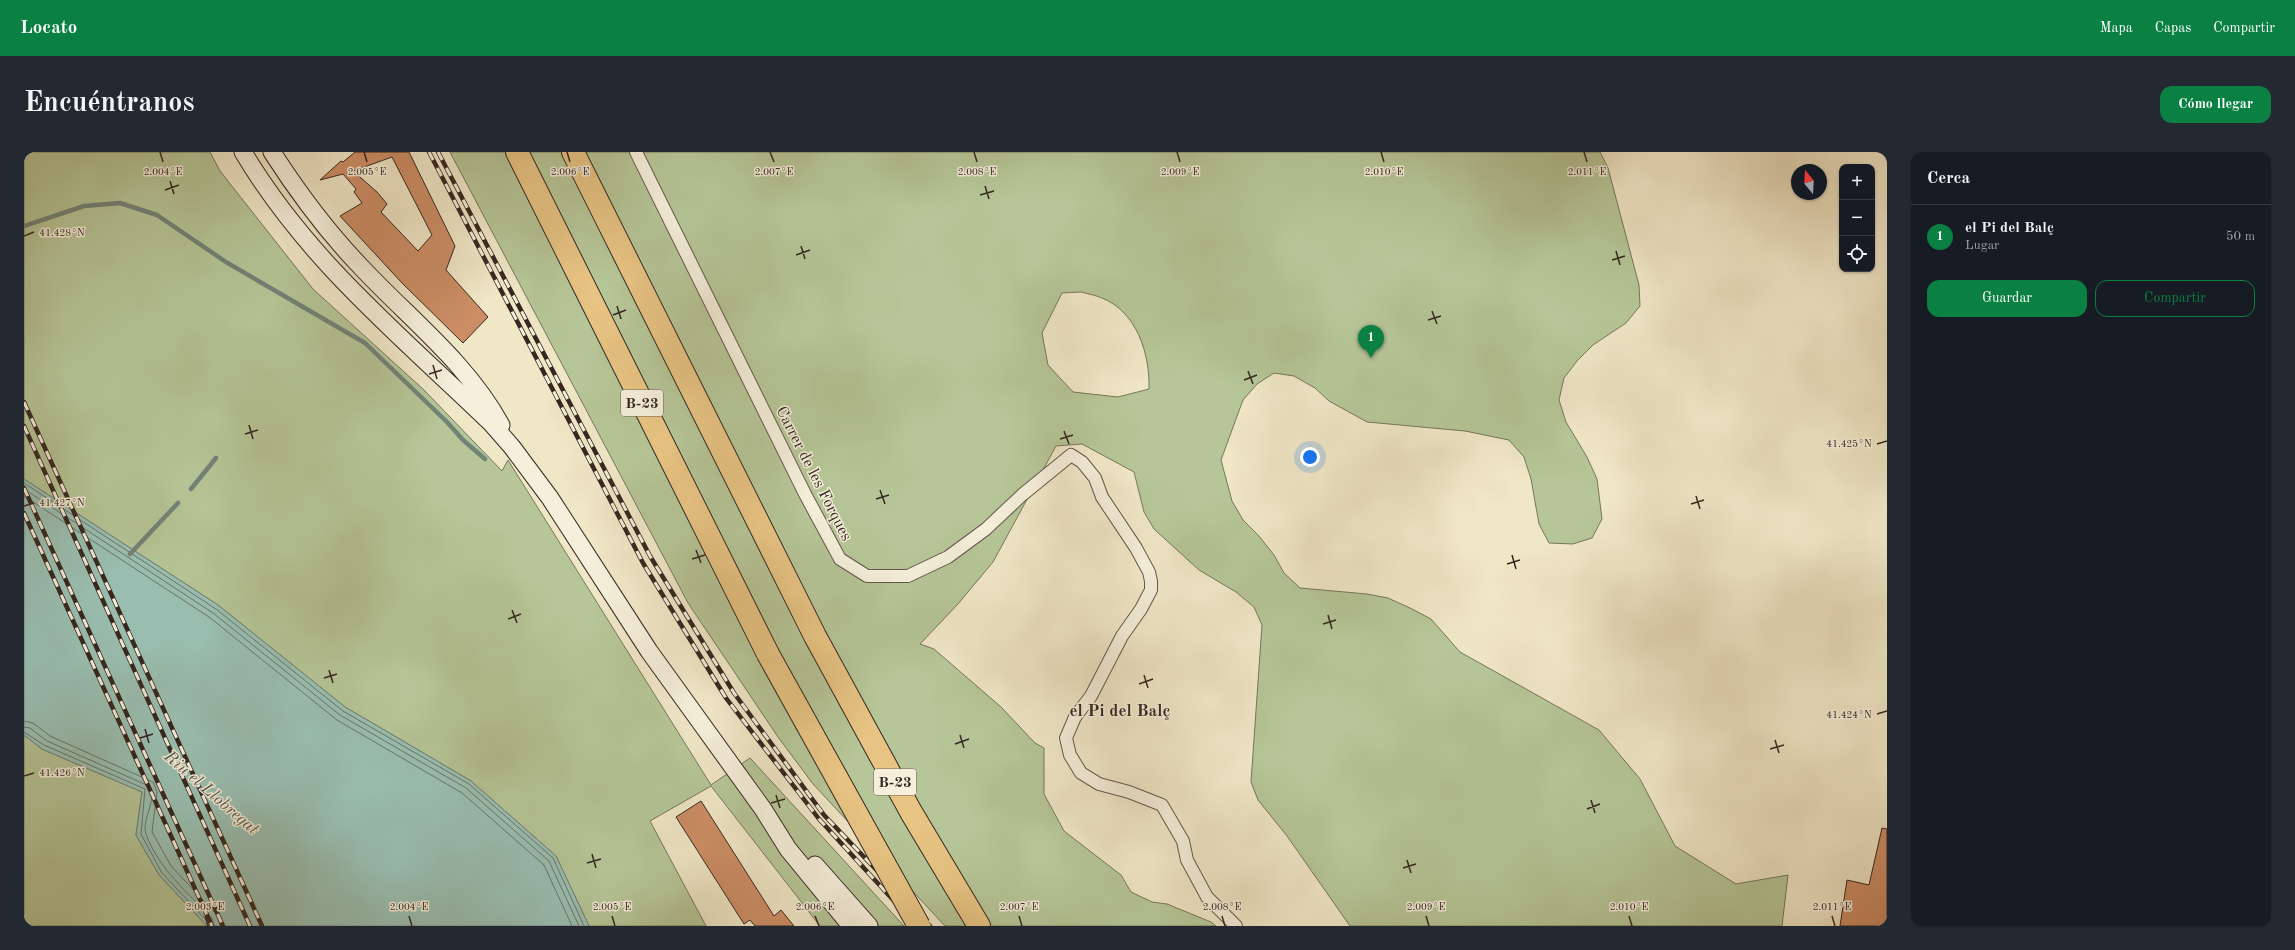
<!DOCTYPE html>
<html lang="es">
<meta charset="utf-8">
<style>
body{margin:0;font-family:"Old Standard TT",serif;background:#242831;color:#f1f3f6}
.controls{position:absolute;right:12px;top:12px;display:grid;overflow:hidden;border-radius:8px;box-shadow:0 1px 3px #0004}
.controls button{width:36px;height:36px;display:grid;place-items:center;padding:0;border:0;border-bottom:1px solid #363941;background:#171b24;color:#f1f3f6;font:20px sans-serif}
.compass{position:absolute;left:1767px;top:12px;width:36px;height:36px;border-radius:50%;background:#171b24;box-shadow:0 1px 3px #0004;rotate:342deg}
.you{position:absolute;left:1286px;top:305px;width:14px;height:14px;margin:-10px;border:3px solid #fff;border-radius:50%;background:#1a73e8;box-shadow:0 0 0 6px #1a73e833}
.badge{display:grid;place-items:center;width:26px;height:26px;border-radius:50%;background:#0b8043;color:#fff;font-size:13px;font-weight:700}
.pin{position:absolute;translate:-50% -33px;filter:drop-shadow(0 1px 2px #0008)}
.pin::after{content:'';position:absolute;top:21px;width:14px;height:12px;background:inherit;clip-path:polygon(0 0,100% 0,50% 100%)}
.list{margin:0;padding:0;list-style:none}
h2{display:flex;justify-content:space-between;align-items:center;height:52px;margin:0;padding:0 16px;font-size:17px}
h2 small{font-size:13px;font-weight:400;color:#9ea1a6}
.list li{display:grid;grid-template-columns:26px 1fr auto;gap:12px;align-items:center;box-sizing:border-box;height:64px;padding:0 16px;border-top:1px solid #363941}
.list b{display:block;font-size:15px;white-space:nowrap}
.list p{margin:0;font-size:13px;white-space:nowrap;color:#9ea1a6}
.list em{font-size:13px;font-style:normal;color:#9ea1a6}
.actions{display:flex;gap:8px;padding:12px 16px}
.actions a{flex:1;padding:9px 0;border:1px solid #0b8043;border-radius:12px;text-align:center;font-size:14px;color:#0b8043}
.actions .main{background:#0b8043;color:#fff}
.icon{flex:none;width:22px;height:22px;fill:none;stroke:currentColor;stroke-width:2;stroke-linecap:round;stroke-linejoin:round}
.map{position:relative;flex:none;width:1863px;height:774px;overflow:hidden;border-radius:12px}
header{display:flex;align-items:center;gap:24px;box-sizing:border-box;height:56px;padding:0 20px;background:#0b8043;color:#fff}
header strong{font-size:19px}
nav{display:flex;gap:22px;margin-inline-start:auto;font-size:14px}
.intro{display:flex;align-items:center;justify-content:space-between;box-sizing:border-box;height:96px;padding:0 24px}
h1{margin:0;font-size:28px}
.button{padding:10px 18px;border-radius:12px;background:#0b8043;color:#fff;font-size:14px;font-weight:700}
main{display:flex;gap:24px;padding:0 24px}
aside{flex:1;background:#171b24;border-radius:12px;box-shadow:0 1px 3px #0004}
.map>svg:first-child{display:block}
.green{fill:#b6c698;stroke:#76765c;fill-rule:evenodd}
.water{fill:#9ac0b3;stroke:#728378}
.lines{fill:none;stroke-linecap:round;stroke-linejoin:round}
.shore{stroke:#68746a;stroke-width:1}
.stream{stroke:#728378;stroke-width:4.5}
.building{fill:#cc8d65;stroke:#352720;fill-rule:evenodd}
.street-casing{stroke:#64574a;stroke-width:14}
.secondary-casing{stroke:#352720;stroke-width:19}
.highway-casing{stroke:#352720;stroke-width:24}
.street{stroke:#f5efdb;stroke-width:12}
.secondary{stroke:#f5efdb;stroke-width:17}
.highway{stroke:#e8c484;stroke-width:22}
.rail-casing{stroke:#352720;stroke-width:4.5}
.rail{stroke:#f5efdb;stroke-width:3;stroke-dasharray:9;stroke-linecap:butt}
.highway-bridge-casing{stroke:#352720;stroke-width:24;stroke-linecap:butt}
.highway-bridge{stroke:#e8c484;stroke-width:22}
.ticks{fill:none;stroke:#352720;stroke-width:1.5}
.labels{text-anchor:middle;stroke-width:3;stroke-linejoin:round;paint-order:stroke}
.shield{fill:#f5efdb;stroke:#6f6358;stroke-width:1}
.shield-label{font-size:15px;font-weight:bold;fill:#352720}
.street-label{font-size:16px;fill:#352720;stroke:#f5efdb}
.neighbourhood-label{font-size:17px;font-weight:bold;fill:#352720;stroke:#f5efdb}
.water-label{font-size:17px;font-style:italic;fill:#53554c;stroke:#f5efdb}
.ticks-label{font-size:10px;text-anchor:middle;fill:#352720;stroke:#f5efdb;stroke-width:3;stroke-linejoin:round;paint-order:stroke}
</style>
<header>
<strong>Locato</strong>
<nav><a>Mapa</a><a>Capas</a><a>Compartir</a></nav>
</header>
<div class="intro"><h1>Encuéntranos</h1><a class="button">Cómo llegar</a></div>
<main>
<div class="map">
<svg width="1863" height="774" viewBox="0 0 1863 774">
<rect width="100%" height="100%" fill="#f0e7c7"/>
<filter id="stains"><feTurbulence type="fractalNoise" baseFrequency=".005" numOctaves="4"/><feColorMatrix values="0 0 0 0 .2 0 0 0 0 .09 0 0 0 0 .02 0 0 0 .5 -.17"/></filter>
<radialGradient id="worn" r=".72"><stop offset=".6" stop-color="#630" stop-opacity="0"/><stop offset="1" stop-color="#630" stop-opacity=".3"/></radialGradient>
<!-- green -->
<path class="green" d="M 0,0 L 186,0 L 196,19 L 289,137 L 400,238 L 478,319 L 484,308 L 687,633 L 726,606 L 880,774 L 796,774 L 687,634 L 626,669 L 682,774 L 565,774 L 532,704 L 447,629 L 321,555 L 194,453 L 0,327 Z
M 426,0 L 1576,0 L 1584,16 L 1615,133 L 1616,154 L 1602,171 L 1569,193 L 1553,209 L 1540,226 L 1535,248 L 1542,270 L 1563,305 L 1573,327 L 1578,367 L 1568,386 L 1549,392 L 1525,391 L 1515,372 L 1507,327 L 1500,305 L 1485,288 L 1441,279 L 1343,270 L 1305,249 L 1291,236 L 1270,224 L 1250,221 L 1233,232 L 1219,248 L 1197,308 L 1208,349 L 1219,368 L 1235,384 L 1250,403 L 1260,421 L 1276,436 L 1343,442 L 1364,446 L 1386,456 L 1407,467 L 1436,500 L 1575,578 L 1616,627 L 1651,694 L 1712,732 L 1764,723 L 1758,774 L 1326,774 L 1263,684 L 1234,648 L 1227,630 L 1238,473 L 1230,455 L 1212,440 L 1175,418 L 1130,377 L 1120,360 L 1110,320 L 1058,292 L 1032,294 L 969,410 L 934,452 L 896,492 L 910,497 L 977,555 L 1011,591 L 1020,596 L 1020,642 L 1040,679 L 1097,723 L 1107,740 L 1128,750 L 1143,752 L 1187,770 L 1192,774 L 921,774 L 789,632 L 754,585 L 664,451 ZM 1057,140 C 1064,142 1071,143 1078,146 C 1113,160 1126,202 1125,237 L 1094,245 L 1049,240 L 1024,213 L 1018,181 L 1038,141 Z
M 0,583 L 18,597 L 118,640 L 112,683 L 135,723 L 183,774 L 0,774 Z"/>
<!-- water -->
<path class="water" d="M 0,327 L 194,453 L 321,555 L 447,629 L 532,704 L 565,774 L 183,774 L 135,723 L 112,683 L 118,640 L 18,597 L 0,583 Z"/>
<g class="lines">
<!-- shore -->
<path class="shore" d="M 0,331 L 192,457 L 319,559 L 445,632 L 529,706 L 560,774
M 0,337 L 189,461 L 316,563 L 442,636 L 525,709 L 555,774
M 0,344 L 185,465 L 313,568 L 438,641 L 520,713 L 548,774
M 0,569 L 9,571 L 26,584 L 129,630 L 133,640 L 128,680 L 147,714 L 193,763 L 196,774
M 0,575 L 6,576 L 23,589 L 125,634 C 134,648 117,668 122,682 C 134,716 164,741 188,766 L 190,774
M 0,580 L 20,593 L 121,637 L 117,682 L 138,721 L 184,770 L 185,774"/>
<!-- stream -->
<path class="stream" d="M 0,74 L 60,54 L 96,51 L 133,63 L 202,110 L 341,191 L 423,270 L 439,288 L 461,307
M 167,337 L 192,306
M 106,402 L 154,351"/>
</g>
<!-- building -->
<path class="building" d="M 331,0 L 385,0 L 431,94 L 422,118 L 464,165 L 439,191 L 378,131 L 316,64 L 338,51 L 330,40 L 332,37 L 319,22 L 296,28 L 317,9 L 319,10 ZM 368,5 L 408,83 L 394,99 L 357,60 L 363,52 L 353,40 L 329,19 Z
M 677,649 L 750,764 L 757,758 L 770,774 L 731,774 L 726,768 L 720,772 L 652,665 Z
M 1858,676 L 1863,677 L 1863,774 L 1816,774 L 1823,728 L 1845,733 Z"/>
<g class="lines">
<!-- street casing -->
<g class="street-casing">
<path id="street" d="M 612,0 L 781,342 L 816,407 L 843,424 L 884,424 L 924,405 L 962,377 L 998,343 L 1047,303 L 1058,310 L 1071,326 L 1078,345 L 1112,396 L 1125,420 L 1127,429 L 1127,438 L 1117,457 L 1098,484 L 1067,544 L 1051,565 L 1042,586 L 1046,603 L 1057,621 L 1075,632 L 1105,640 L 1138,653 L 1159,689 L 1163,708 L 1183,745 L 1212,774"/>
</g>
<!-- secondary casing -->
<g class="secondary-casing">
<path id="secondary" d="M 219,0 C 284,109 377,184 467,271 L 488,295 L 526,346 L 625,499 L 739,657 L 764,697 L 827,774
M 248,0 C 275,42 304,81 339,117 C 387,168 443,211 477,273
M 791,713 L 845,774"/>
</g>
<!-- highway casing -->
<g class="highway-casing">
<path id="highway" d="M 493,0 L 744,502
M 549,0 L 791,484 L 887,660 L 955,774"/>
</g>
<!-- street -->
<use href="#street" class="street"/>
<!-- secondary -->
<use href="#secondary" class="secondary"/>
<!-- highway -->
<use href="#highway" class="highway"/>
<!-- rail casing -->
<g class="rail-casing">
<path id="rail" d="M 405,0 L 619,411 L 702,546 L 795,667 L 893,774
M 414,0 L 626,404 L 710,541 L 800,663 L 906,774
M 0,250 L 238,774
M 0,274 L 226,774
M 0,336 L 199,774
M 0,361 L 188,774"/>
</g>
<!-- rail -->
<use href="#rail" class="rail"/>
<!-- highway-bridge casing -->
<g class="highway-bridge-casing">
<path id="highway-bridge" d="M 744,502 L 895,774"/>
</g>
<!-- highway-bridge -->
<use href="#highway-bridge" class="highway-bridge"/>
</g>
<!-- ticks -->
<path class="ticks" d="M 136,0 L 139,10M 340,0 L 343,10M 543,0 L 546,10M 746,0 L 750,10M 950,0 L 953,10M 1153,0 L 1156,10M 1357,0 L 1360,10M 1560,0 L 1563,10M 146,29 L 150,42M 961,34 L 965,47M 141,38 L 155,33M 956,43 L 970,39M 0,84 L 10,80M 777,94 L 781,107M 1592,99 L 1596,113M 772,103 L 786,98M 1588,108 L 1601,104M 593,154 L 597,167M 1408,159 L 1413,172M 589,163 L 602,158M 1404,168 L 1417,164M 409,213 L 413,227M 1224,219 L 1229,232M 405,222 L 418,218M 1220,228 L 1233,223M 225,273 L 229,287M 1040,279 L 1045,292M 221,282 L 234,278M 1036,287 L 1049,283M 1853,292 L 1863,289M 856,338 L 861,352M 1672,344 L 1676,357M 852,347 L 865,343M 1667,352 L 1680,348M 0,354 L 10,351M 672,398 L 677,411M 1488,403 L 1492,417M 668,407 L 681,403M 1483,412 L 1496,408M 488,458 L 493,471M 1304,463 L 1308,477M 484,467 L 497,462M 1299,472 L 1312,468M 305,518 L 309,531M 1120,523 L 1124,536M 300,526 L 313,522M 1115,532 L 1129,527M 1853,562 L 1863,559M 121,577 L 125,591M 936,583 L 940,596M 116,586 L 129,582M 1751,588 L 1755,601M 931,592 L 945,587M 1746,597 L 1760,593M 0,624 L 10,621M 752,643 L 756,656M 1567,648 L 1571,661M 747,651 L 761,647M 1563,657 L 1576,652M 568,702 L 572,716M 1383,708 L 1387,721M 563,711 L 577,707M 1379,716 L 1392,712M 181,764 L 184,774M 385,764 L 388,774M 588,764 L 591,774M 791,764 L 795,774M 995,764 L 998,774M 1198,764 L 1201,774M 1402,764 L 1405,774M 1605,764 L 1608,774M 1808,764 L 1811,774"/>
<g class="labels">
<!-- shield labels -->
<g class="shield">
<rect x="597" y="238" width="42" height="26" rx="3"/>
<rect x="850" y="617" width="42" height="26" rx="3"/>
</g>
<g class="shield-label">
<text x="618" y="256">B-23</text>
<text x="871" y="635">B-23</text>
</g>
<!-- street labels -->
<g class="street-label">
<text transform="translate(791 321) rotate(63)" y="6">Carrer de les Forques</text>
</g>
<!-- neighbourhood labels -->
<g class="neighbourhood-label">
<text x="1096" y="564">el Pi del Balç</text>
</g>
<!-- water labels -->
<g class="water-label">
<text transform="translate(188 640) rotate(41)" y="6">Riu el Llobregat</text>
</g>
</g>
<g class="ticks-label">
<text x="139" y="23">2.004°E</text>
<text x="343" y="23">2.005°E</text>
<text x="546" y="23">2.006°E</text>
<text x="750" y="23">2.007°E</text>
<text x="953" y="23">2.008°E</text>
<text x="1156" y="23">2.009°E</text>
<text x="1360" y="23">2.010°E</text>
<text x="1563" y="23">2.011°E</text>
<text x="38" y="84">41.428°N</text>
<text x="1825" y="295">41.425°N</text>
<text x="38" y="354">41.427°N</text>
<text x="1825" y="566">41.424°N</text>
<text x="38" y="624">41.426°N</text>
<text x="181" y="758">2.003°E</text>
<text x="385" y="758">2.004°E</text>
<text x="588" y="758">2.005°E</text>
<text x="791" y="758">2.006°E</text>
<text x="995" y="758">2.007°E</text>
<text x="1198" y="758">2.008°E</text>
<text x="1402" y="758">2.009°E</text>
<text x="1605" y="758">2.010°E</text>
<text x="1808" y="758">2.011°E</text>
</g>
<rect width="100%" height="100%" filter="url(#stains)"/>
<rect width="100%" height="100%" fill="url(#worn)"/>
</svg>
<div class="controls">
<button>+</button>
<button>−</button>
<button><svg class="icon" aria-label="locate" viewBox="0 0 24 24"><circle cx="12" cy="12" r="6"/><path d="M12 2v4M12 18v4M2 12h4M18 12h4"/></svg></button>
</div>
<svg class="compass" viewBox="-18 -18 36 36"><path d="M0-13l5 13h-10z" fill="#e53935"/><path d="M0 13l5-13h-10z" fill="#9ea1a6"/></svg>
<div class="you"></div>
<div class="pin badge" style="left:1347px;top:206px">1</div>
</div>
<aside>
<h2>Cerca<small></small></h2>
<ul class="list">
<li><span class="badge">1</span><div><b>el Pi del Balç</b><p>Lugar</p></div><em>50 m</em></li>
</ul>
<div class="actions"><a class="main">Guardar</a><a>Compartir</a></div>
</aside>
</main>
